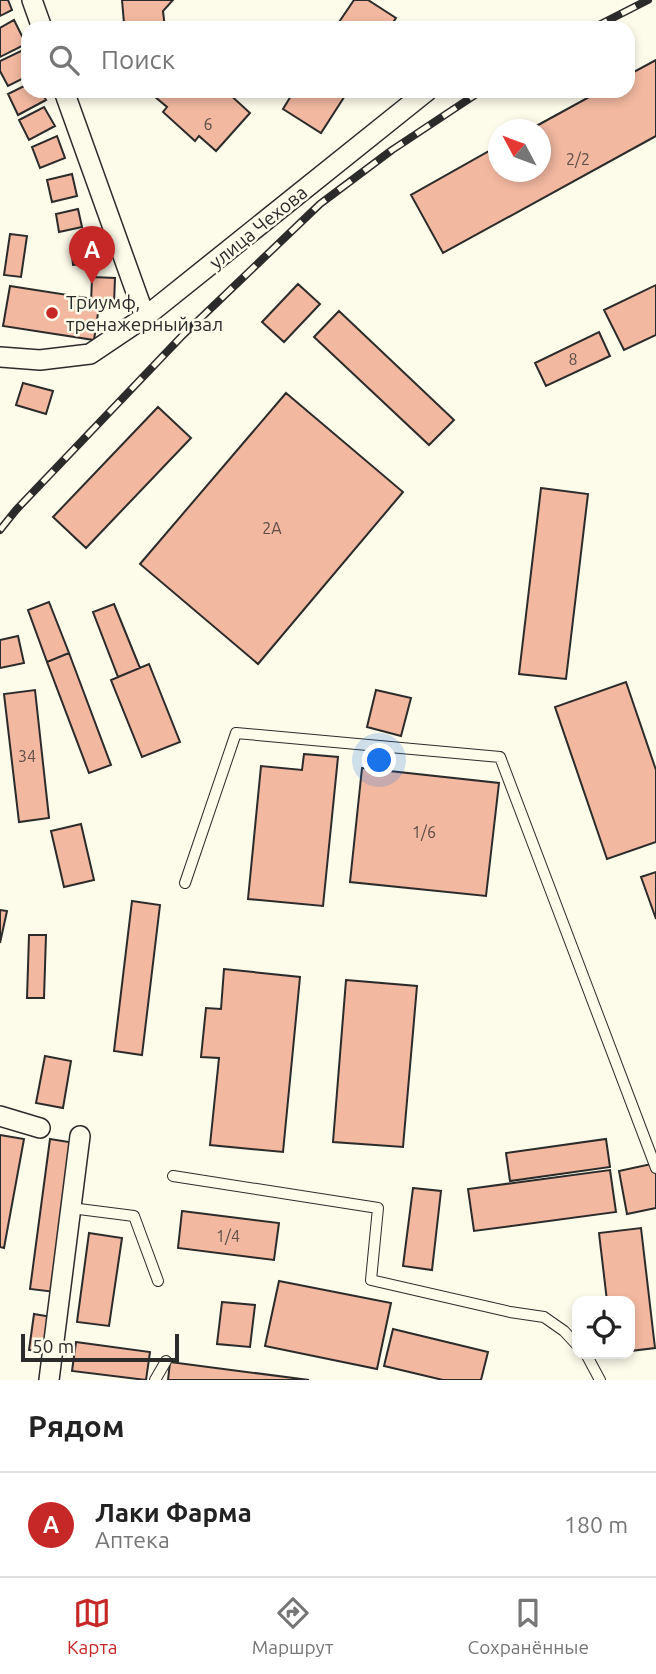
<!DOCTYPE html>
<html lang="ru">
<meta charset="utf-8">
<style>
body{margin:0;font-family:Ubuntu,sans-serif;background:#f6f6f6;color:#222}
.controls{position:absolute;right:21px;bottom:21px;display:grid;overflow:hidden;border-radius:14px;box-shadow:0 4px 10px #0003}
.controls button{width:63px;height:63px;display:grid;place-items:center;padding:0;border:0;border-bottom:2px solid #e0e0e0;background:#fff;color:#222;font:35px sans-serif}
.compass{position:absolute;left:488px;top:119px;width:63px;height:63px;border-radius:50%;background:#fff;box-shadow:0 4px 10px #0003;rotate:311deg}
.scale{position:absolute;left:21px;bottom:18px;width:158px;box-sizing:border-box;padding-left:7px;border:4px solid #2b2b2b;border-top:0;font-size:19px;line-height:24px;white-space:nowrap;color:#2b2b2b;-webkit-text-stroke:5px #fdfbea;paint-order:stroke}
.you{position:absolute;left:380px;top:761px;width:24px;height:24px;margin:-18px;border:5px solid #fff;border-radius:50%;background:#1a73e8;box-shadow:0 0 0 10px #1a73e833}
.badge{display:grid;place-items:center;width:46px;height:46px;border-radius:50%;background:#c62828;color:#fff;font-size:23px;font-weight:700}
.pin{position:absolute;translate:-50% -58px;filter:drop-shadow(0 2px 4px #0008)}
.pin::after{content:'';position:absolute;top:37px;width:24px;height:21px;background:inherit;clip-path:polygon(0 0,100% 0,50% 100%)}
.list{margin:0;padding:0;list-style:none}
h2{display:flex;justify-content:space-between;align-items:center;height:91px;margin:0;padding:0 28px;font-size:30px}
h2 small{font-size:23px;font-weight:400;color:#767676}
.list li{display:grid;grid-template-columns:46px 1fr auto;gap:21px;align-items:center;box-sizing:border-box;height:105px;padding:0 28px;border-top:2px solid #e0e0e0}
.list b{display:block;font-size:26px;white-space:nowrap}
.list p{margin:0;font-size:23px;white-space:nowrap;color:#767676}
.list em{font-size:23px;font-style:normal;color:#767676}
.icon{flex:none;width:38px;height:38px;fill:none;stroke:currentColor;stroke-width:2;stroke-linecap:round;stroke-linejoin:round}
.map{position:relative;flex:none;width:656px;height:1380px;overflow:hidden}
.search{position:absolute;background:#fff;box-shadow:0 4px 10px #0003;left:21px;right:21px;top:21px;height:77px;display:flex;align-items:center;gap:18px;box-sizing:border-box;padding:0 24px;border-radius:21px;color:#767676;font-size:26px}
.sheet{height:196px;background:#fff}
nav{display:flex;justify-content:space-around;align-items:center;box-sizing:border-box;height:98px;border-top:2px solid #e0e0e0;background:#fff;font-size:19px;color:#767676}
nav a{display:grid;justify-items:center;gap:4px}
nav .on{color:#c62828}
.map>svg:first-child{display:block}
.building{fill:#f2b8a0;stroke:#2b2b2b;stroke-width:2}
.lines{fill:none;stroke-linecap:round;stroke-linejoin:round}
.service-casing{stroke:#2b2b2b;stroke-width:12}
.minor-casing{stroke:#2b2b2b;stroke-width:22}
.service{stroke:#fdfbea;stroke-width:10}
.minor{stroke:#fdfbea;stroke-width:19}
.rail-casing{stroke:#2b2b2b;stroke-width:8}
.rail{stroke:#fdfbea;stroke-width:5;stroke-dasharray:16;stroke-linecap:butt}
.poi-dot{fill:#c62828;stroke:#fdfbea;stroke-width:2.5}
.labels{text-anchor:middle;stroke-width:5;stroke-linejoin:round;paint-order:stroke}
.number-label{font-size:16px;fill:#5d4e48}
.street-label{font-size:19px;fill:#2b2b2b;stroke:#fdfbea}
.poi-label{font-size:19px;fill:#2b2b2b;stroke:#fdfbea;text-anchor:start}
</style>
<div class="map">
<svg width="656" height="1380" viewBox="0 0 656 1380">
<rect width="100%" height="100%" fill="#fdfbea"/>
<!-- building -->
<path class="building" d="M 0,0 L 8,0 L 12,10 L 0,16 Z
M 122,0 L 173,0 L 163,11 L 165,28 L 122,28 L 124,23 Z
M 354,0 L 368,0 L 396,18 L 389,28 L 335,28 Z
M 14,20 L 26,44 L 0,57 L 0,28 Z
M 23,50 L 28,59 L 28,76 L 8,86 L 0,71 L 0,61 Z
M 656,60 L 656,136 L 443,253 L 411,195 L 498,146 L 498,172 L 540,172 L 540,130 L 529,130 L 600,91 L 628,91 L 628,75 Z
M 28,84 L 28,91 L 41,91 L 46,100 L 18,115 L 8,94 Z
M 148,91 L 226,91 L 250,113 L 216,151 L 199,136 L 195,141 L 163,112 L 167,107 Z
M 294,91 L 348,91 L 321,133 L 283,109 Z
M 44,107 L 55,126 L 29,140 L 19,120 Z
M 57,136 L 65,158 L 40,168 L 32,147 Z
M 72,174 L 77,196 L 52,202 L 47,180 Z
M 78,209 L 82,227 L 59,232 L 56,214 Z
M 10,234 L 27,236 L 21,277 L 4,275 Z
M 91,241 L 93,263 L 73,265 L 71,244 Z
M 92,277 L 115,278 L 114,304 L 91,304 Z
M 298,284 L 320,304 L 284,342 L 262,322 Z
M 656,285 L 656,335 L 624,350 L 604,310 Z
M 10,286 L 100,300 L 94,340 L 3,326 Z
M 339,311 L 454,420 L 429,445 L 314,337 Z
M 599,332 L 610,356 L 546,386 L 535,363 Z
M 23,383 L 53,391 L 46,414 L 16,405 Z
M 286,393 L 403,492 L 258,664 L 140,564 Z
M 158,407 L 191,438 L 86,548 L 53,517 Z
M 541,488 L 588,494 L 566,679 L 519,674 Z
M 49,602 L 69,653 L 47,662 L 28,610 Z
M 114,604 L 140,668 L 118,677 L 93,612 Z
M 18,636 L 24,663 L 0,668 L 0,640 Z
M 69,653 L 111,765 L 89,773 L 47,662 Z
M 149,664 L 180,742 L 142,757 L 111,680 Z
M 626,682 L 656,770 L 656,842 L 607,859 L 555,707 Z
M 35,690 L 49,818 L 19,822 L 4,694 Z
M 376,690 L 411,698 L 401,736 L 367,727 Z
M 304,754 L 338,757 L 323,906 L 248,899 L 261,766 L 302,770 Z
M 362,768 L 499,783 L 486,896 L 350,882 Z
M 81,824 L 94,880 L 64,887 L 51,831 Z
M 656,872 L 656,919 L 641,877 Z
M 132,901 L 160,905 L 142,1055 L 114,1051 Z
M 0,910 L 7,911 L 0,943 Z
M 29,935 L 46,935 L 44,998 L 27,998 Z
M 224,969 L 300,977 L 283,1152 L 210,1145 L 219,1058 L 201,1057 L 206,1008 L 221,1009 Z
M 346,980 L 417,986 L 403,1147 L 333,1142 Z
M 45,1056 L 71,1061 L 63,1108 L 36,1103 Z
M 0,1135 L 24,1139 L 4,1248 L 0,1247 Z
M 50,1139 L 75,1143 L 55,1292 L 30,1289 Z
M 606,1139 L 610,1167 L 510,1181 L 506,1153 Z
M 656,1163 L 656,1208 L 627,1214 L 619,1171 Z
M 610,1170 L 616,1212 L 474,1231 L 468,1189 Z
M 413,1188 L 441,1191 L 432,1270 L 403,1266 Z
M 182,1211 L 279,1223 L 274,1260 L 178,1248 Z
M 641,1228 L 655,1348 L 630,1351 L 630,1301 L 607,1301 L 599,1233 Z
M 89,1233 L 122,1238 L 109,1326 L 77,1322 Z
M 279,1281 L 391,1303 L 377,1369 L 265,1346 Z
M 222,1302 L 255,1305 L 250,1347 L 217,1344 Z
M 34,1314 L 52,1317 L 47,1353 L 29,1350 Z
M 393,1329 L 488,1352 L 481,1380 L 443,1380 L 384,1366 Z
M 76,1342 L 150,1352 L 146,1380 L 72,1371 Z
M 170,1362 L 309,1380 L 168,1380 Z"/>
<g class="lines">
<!-- service casing -->
<g class="service-casing">
<path id="service" d="M 185,883 L 236,733 L 500,757 L 656,1168
M 173,1176 L 378,1208 L 371,1280 L 510,1312 L 544,1317 L 564,1331 L 577,1345
M 71,1208 L 134,1216 L 158,1281
M 586,1354 L 600,1380
M 155,1380 L 166,1361"/>
</g>
<!-- minor casing -->
<g class="minor-casing">
<path id="minor" d="M 32,0 L 42,28
M 64,91 L 145,317
M 0,357 L 40,360 L 90,354 L 145,317 L 427,91
M 0,1116 L 40,1128
M 49,1380 L 80,1136"/>
</g>
<!-- service -->
<use href="#service" class="service"/>
<!-- minor -->
<use href="#minor" class="minor"/>
<!-- rail casing -->
<g class="rail-casing">
<path id="rail" d="M 593,28 L 648,0
M 0,530 L 16,510 L 183,335 L 320,204 L 392,150 L 481,91"/>
</g>
<!-- rail -->
<use href="#rail" class="rail"/>
</g>
<!-- markers -->
<circle class="poi-dot" cx="52" cy="313" r="7"/>
<g class="labels">
<!-- number labels -->
<g class="number-label">
<text x="208" y="130">6</text>
<text x="578" y="165">2/2</text>
<text x="573" y="365">8</text>
<text x="272" y="534">2А</text>
<text x="27" y="762">34</text>
<text x="424" y="838">1/6</text>
<text x="228" y="1242">1/4</text>
</g>
<!-- street labels -->
<g class="street-label">
<text transform="translate(258 227) rotate(-39)" y="7">улица Чехова</text>
</g>
<!-- poi labels -->
<g class="poi-label">
<text x="66" y="309">Триумф,<tspan x="66" dy="22">тренажерный зал</tspan></text>
</g>
</g>
</svg>
<div class="controls">
<button><svg class="icon" aria-label="locate" viewBox="0 0 24 24"><circle cx="12" cy="12" r="6"/><path d="M12 2v4M12 18v4M2 12h4M18 12h4"/></svg></button>
</div>
<svg class="compass" viewBox="-18 -18 36 36"><path d="M0-13l5 13h-10z" fill="#e53935"/><path d="M0 13l5-13h-10z" fill="#767676"/></svg>
<div class="scale">50 m</div>
<div class="you"></div>
<div class="pin badge" style="left:92px;top:284px">A</div>
<div class="search"><svg class="icon" aria-label="search" viewBox="0 0 24 24"><circle cx="10" cy="10" r="6"/><path d="M15 15l6 6"/></svg>Поиск</div>
</div>
<section class="sheet">
<h2>Рядом<small></small></h2>
<ul class="list">
<li><span class="badge">A</span><div><b>Лаки Фарма</b><p>Аптека</p></div><em>180 m</em></li>
</ul>
</section>
<nav>
<a class="on"><svg class="icon" aria-label="map" viewBox="0 0 24 24"><path d="M3 6l6-2 6 2 6-2v14l-6 2-6-2-6 2zM9 4v14M15 6v14"/></svg>Карта</a>
<a><svg class="icon" aria-label="directions" viewBox="0 0 24 24"><path d="M12 3l9 9-9 9-9-9zM9 14v-3h6M13 9l2 2-2 2"/></svg>Маршрут</a>
<a><svg class="icon" aria-label="saved" viewBox="0 0 24 24"><path d="M7 4h10v16l-5-4-5 4z"/></svg>Сохранённые</a>
</nav>
